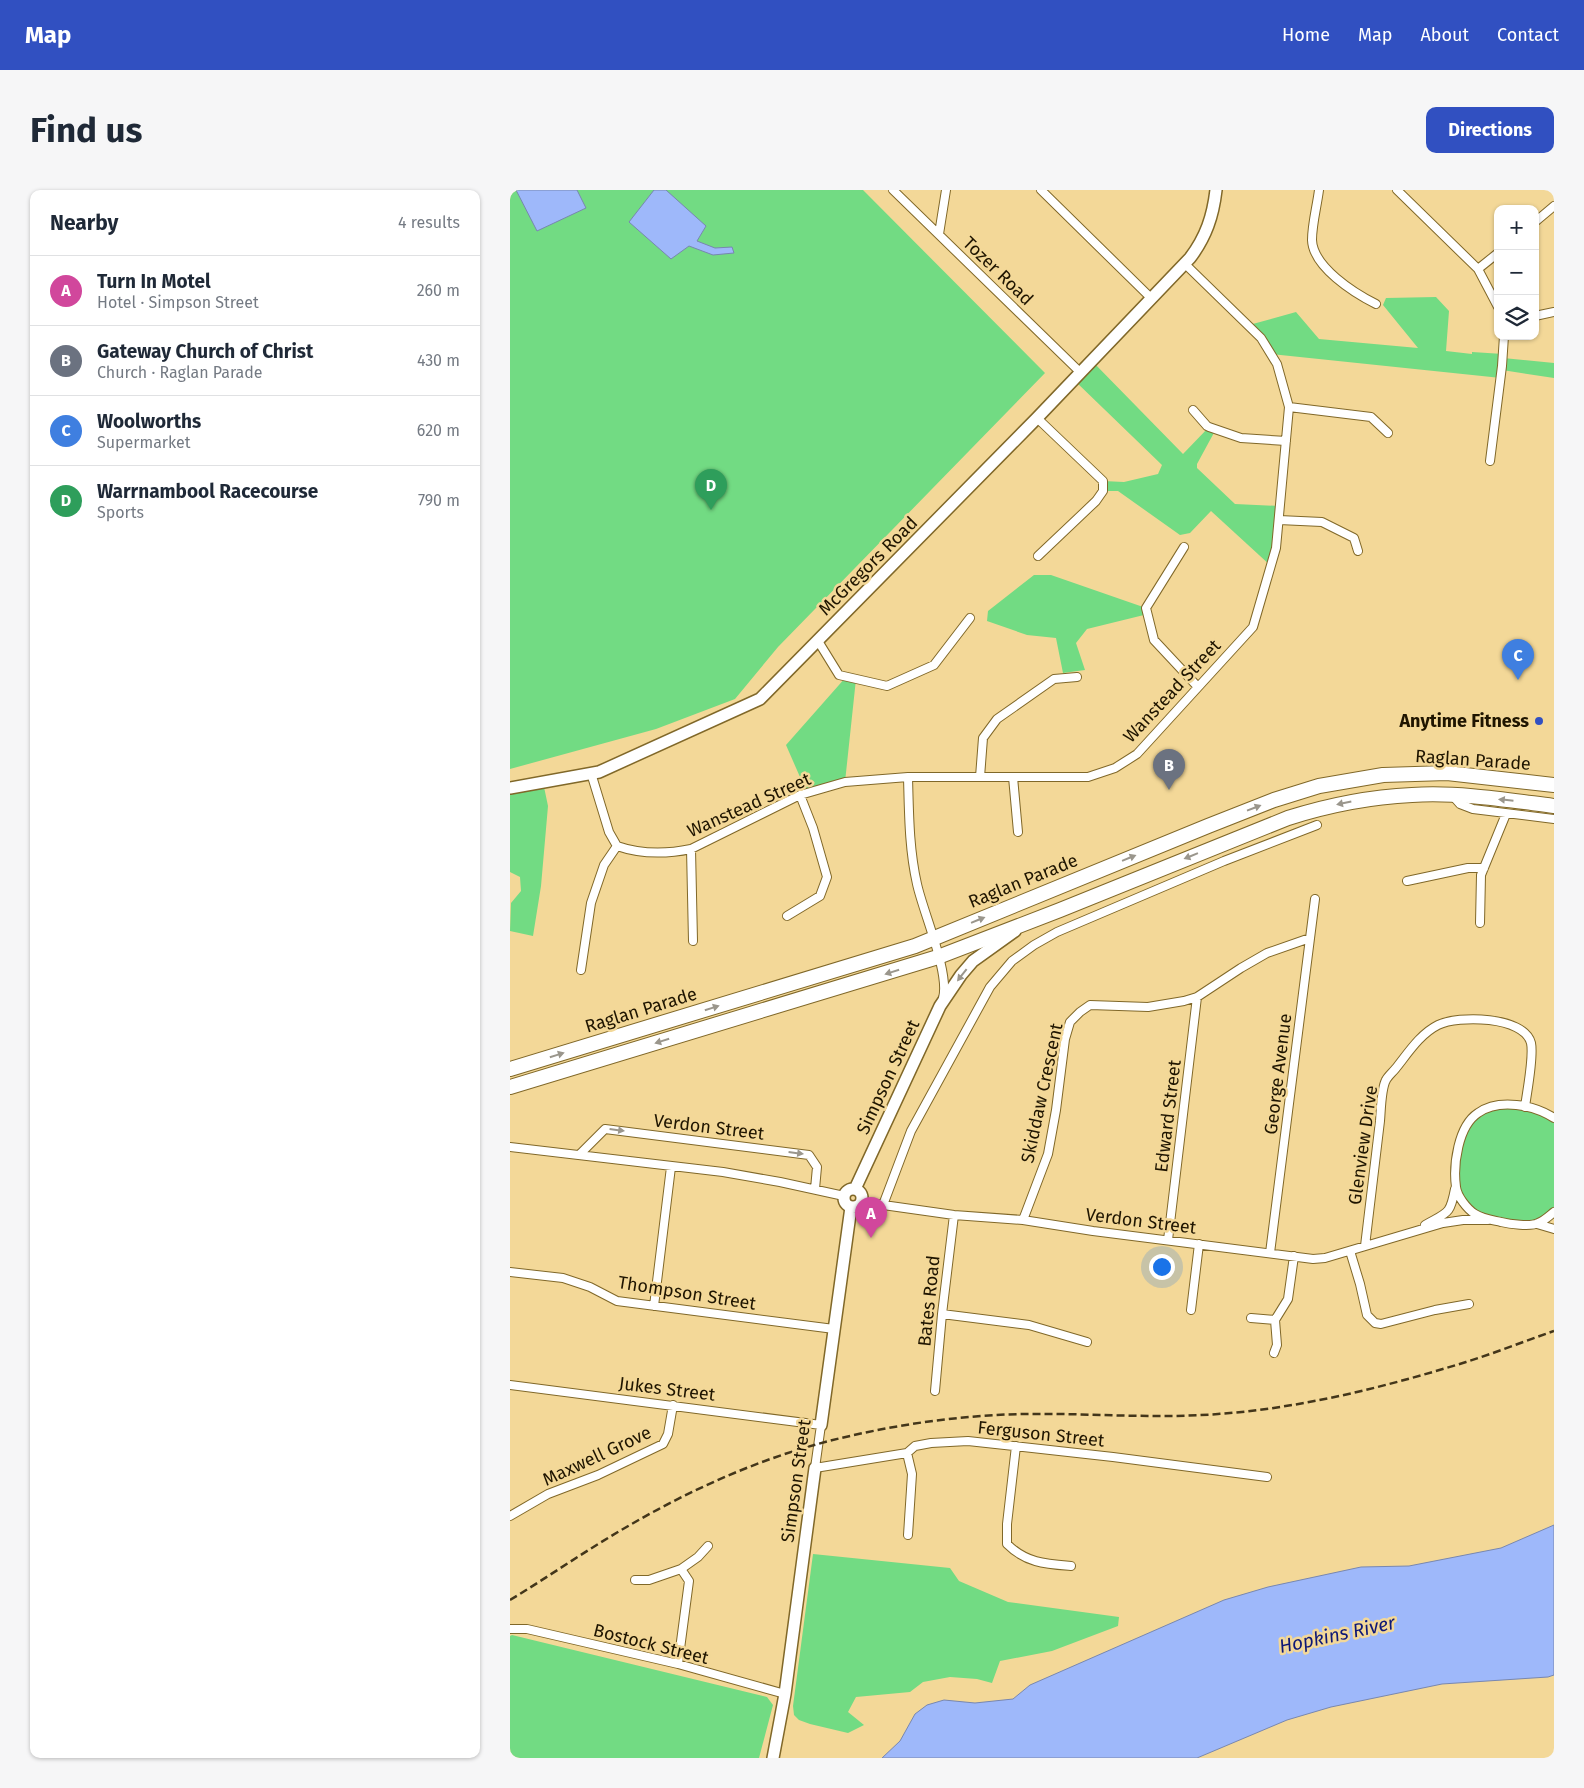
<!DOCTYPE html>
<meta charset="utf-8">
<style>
body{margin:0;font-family:"Fira Sans",sans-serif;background:#f6f6f7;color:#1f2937}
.controls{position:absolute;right:15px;top:15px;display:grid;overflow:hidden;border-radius:10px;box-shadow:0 1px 4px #0004}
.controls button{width:45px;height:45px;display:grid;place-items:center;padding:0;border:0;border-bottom:1px solid #e0e1e3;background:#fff;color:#1f2937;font:25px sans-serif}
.you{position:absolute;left:651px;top:1076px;width:18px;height:18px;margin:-12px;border:4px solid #fff;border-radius:50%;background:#1a73e8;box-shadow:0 0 0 8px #1a73e833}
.badge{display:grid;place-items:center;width:32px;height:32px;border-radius:50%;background:#3150c1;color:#fff;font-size:16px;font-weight:700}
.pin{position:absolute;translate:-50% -41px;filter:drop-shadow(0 1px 2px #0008)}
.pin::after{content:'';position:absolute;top:26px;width:18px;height:15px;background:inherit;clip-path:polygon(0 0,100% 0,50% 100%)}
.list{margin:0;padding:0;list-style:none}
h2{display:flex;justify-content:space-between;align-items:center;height:65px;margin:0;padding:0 20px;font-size:21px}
h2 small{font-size:16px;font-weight:400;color:#747a83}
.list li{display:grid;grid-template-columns:32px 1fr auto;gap:15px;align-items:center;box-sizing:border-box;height:70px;padding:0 20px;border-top:1px solid #e0e1e3}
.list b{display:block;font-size:19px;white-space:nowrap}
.list p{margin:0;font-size:16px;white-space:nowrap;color:#747a83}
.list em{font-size:16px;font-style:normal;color:#747a83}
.icon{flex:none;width:28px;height:28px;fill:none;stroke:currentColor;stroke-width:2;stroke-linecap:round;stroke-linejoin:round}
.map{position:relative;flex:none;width:1044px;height:1568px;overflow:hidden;border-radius:10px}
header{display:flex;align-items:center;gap:30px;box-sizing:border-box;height:70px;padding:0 25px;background:#3150c1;color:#fff}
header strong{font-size:24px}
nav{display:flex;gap:28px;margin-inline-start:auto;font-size:18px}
.intro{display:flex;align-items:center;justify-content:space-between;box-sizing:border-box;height:120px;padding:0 30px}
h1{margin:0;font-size:35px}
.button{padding:12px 22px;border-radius:10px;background:#3150c1;color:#fff;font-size:18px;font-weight:700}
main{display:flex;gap:30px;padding:0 30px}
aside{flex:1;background:#fff;border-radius:10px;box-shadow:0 1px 4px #0004}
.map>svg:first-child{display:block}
.green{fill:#72db83}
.water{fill:#9eb8fa;stroke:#7887af}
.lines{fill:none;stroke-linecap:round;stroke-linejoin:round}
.street-casing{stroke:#806829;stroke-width:10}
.secondary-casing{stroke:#806829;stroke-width:14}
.highway-casing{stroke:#806829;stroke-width:16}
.street{stroke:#fff;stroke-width:8}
.secondary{stroke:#fff;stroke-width:11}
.highway{stroke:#fff;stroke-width:14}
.rail{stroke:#43361a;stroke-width:2.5;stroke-dasharray:8 4;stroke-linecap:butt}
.oneway{fill:#9a968c}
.poi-dot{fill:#3150c1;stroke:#f3d898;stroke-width:2}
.labels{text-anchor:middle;stroke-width:5;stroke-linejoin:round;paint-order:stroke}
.street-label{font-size:18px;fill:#1f1500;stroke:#f3d898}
.poi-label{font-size:18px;font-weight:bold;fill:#1f1500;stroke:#f3d898;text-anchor:end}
.water-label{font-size:19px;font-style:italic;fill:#0d1776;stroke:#f3d898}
</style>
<header>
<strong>Map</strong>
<nav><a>Home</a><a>Map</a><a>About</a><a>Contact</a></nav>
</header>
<div class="intro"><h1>Find us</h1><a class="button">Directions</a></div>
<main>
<aside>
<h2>Nearby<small>4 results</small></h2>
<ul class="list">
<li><span class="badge" style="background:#d1479c">A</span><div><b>Turn In Motel</b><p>Hotel · Simpson Street</p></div><em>260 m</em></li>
<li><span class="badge" style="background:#6b7280">B</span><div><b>Gateway Church of Christ</b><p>Church · Raglan Parade</p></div><em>430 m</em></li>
<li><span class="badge" style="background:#3f7fe0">C</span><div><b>Woolworths</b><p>Supermarket</p></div><em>620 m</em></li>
<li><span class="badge" style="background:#2e9e5b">D</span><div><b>Warrnambool Racecourse</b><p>Sports</p></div><em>790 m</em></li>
</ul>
</aside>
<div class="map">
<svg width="1044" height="1568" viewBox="0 0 1044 1568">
<rect width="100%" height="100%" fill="#f3d898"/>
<!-- green -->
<path class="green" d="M 0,0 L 353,0 L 535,183 L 268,457 L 225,509 L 146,539 L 0,579 Z
M 926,107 L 939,121 L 936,161 L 962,164 L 962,162 L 993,164 L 993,168 L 1044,173 L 1044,188 L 992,180 L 991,188 L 761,164 L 739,135 L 786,122 L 809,149 L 908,158 L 873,115 L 876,108 Z
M 582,171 L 673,264 L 699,237 L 706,239 L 687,274 L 687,278 L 725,314 L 770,316 L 761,376 L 701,321 L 680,343 L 670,345 L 608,301 L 593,301 L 593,291 L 614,292 L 648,284 L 652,275 L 564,190 Z
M 524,385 L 541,385 L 636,418 L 638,424 L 577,439 L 566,453 L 575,480 L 553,483 L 546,448 L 517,445 L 477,431 L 478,421 Z
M 336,487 L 346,489 L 335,592 L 297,603 L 276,555 Z
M 33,592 L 38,616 L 31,696 L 23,746 L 0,741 L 1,713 L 11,701 L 10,687 L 0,682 L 0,598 Z
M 989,915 L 1015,917 L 1044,928 L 1044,1022 L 1027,1034 L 965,1024 L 948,1004 L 947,958 L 967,923 Z
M 303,1364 L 440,1378 L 449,1391 L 498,1412 L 609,1427 L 608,1436 L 542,1461 L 490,1471 L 482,1493 L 467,1489 L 440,1487 L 413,1492 L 400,1502 L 346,1507 L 338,1522 L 354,1535 L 338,1543 L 300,1534 L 289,1530 L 284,1525 L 283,1516 Z
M 2,1445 L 257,1507 L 263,1515 L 249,1568 L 0,1568 L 0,1446 Z"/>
<!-- water -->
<path class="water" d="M 6,0 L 67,0 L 76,18 L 27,41 Z
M 144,0 L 156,0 L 196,36 L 187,51 L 205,58 L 222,57 L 224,63 L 203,65 L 179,56 L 161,69 L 119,32 Z
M 1044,1335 L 1044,1485 L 1038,1487 L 932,1494 L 821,1517 L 777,1530 L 687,1568 L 372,1568 L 390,1551 L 405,1524 L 417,1515 L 434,1510 L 465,1513 L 503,1509 L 520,1495 L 714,1410 L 758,1397 L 851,1377 L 899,1376 L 991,1358 Z"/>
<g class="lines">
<!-- street casing -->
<g class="street-casing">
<path id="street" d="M 383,0 L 571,183
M 531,0 L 641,108
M 809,0 C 807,16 802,34 802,50 C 803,77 844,103 866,114
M 887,0 L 968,79 L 988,117
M 1025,32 L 1044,16
M 429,44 L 436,0
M 968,79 L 988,63
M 1025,126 L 1044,122
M 779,217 L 861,227 L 878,243
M 683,220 L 697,236 L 699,237 L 731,248 L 776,251
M 527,228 L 593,291 L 593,301 L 586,311 L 528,366
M 980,271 L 992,176 L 994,146
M 769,330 L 812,332 L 844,348 L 848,361
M 674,357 L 636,418 L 644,450 L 687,496
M 308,451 L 329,485 L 377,496 L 424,475 L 460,428
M 81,583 L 99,642 L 107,656 C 130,664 157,664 181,659 L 290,605 L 335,592 L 398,587 L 578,587 L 605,578 L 627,564 L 743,437 L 766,358 L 779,217 L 767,174 L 751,148 L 674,73
M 398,587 C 399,623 399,659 407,694 C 413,722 440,783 433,808
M 470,587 L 473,548 L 487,529 L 544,489 L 567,487
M 503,587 L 508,642
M 942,605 L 950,614 L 963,619 L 1044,629
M 181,659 L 183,751
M 897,691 L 958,678 L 974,678
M 277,726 L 310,706 L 317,687 L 303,638 L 290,605
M 970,733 L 971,685 L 996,624
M 71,780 L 81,713 L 94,675 L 107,656
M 1044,928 C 1024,915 989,908 968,923 C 948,936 943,975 946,997 C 947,1006 957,1019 965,1024 C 973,1029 982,1030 991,1032 C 999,1034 1021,1037 1028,1033 C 1034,1031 1039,1026 1044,1022
M 0,957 L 213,982 L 270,992 L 334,1006
M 69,965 L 95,939 L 299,965 L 307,977 L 305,999
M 352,1012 L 444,1025 L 513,1030 L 583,1041 L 803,1069 L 815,1068 L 933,1033 L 953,1030 L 978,1030
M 373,1015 L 401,941 L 480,797 L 502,771 L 524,755 L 547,742 L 714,671 L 807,635
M 513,1030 L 538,964 L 546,920 L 555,849 L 560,832 L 570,822 L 580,815 L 638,817 L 674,811 L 687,807 L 731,778 L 757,763 L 800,748
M 1027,1034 L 1044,1039
M 915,1035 C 938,1022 940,1025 945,999
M 658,1050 L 687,807
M 855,1056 C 860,1014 865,973 870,931 C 871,920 871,899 876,890 C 878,886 883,882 886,878 C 898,863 910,844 928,835 C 948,825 1014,826 1021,853 C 1024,867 1017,901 1015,917
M 840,1061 L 850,1094 L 857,1125 L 865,1133 L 871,1134 L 925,1120 L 959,1114
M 760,1063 L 805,709
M 0,1082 L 53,1088 L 80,1097 L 107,1111 L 324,1139
M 144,1116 L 161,977
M 681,1120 L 689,1054
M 432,1124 L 519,1135 L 577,1152
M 741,1128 L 765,1130
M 764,1163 L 767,1155 L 765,1130 L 778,1109 L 784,1066
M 0,1195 L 311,1235 L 305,1278 L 397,1263 L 405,1256 L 421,1253 L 458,1251 L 603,1267 L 757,1287
M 425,1201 L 432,1124 L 444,1025
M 506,1256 L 497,1334 L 497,1354 C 516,1373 536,1374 561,1376
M 397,1263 L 402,1284 L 398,1345
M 0,1326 L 38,1304 L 88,1285 L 153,1254 L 158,1244 L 163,1215
M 171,1379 L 188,1367 L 198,1356
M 125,1390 L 139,1390 L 171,1379 L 179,1391 L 168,1474
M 0,1439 L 17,1439 L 168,1474 L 275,1504"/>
</g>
<!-- secondary casing -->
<g class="secondary-casing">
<path id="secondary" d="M 0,598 L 89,582 L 250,509 L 527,228 L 680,68 C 696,47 703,26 706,0
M334 1008a9 9 0 1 1 18 0a9 9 0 1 1-18 0Z
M 345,999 L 430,816 L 451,785 L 463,771 L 505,741
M 311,1235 L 341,1017
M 263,1568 L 275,1504 L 305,1278"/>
</g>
<!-- highway casing -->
<g class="highway-casing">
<path id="highway" d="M 0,879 L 405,756 L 698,636 L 764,610 L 809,596 L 873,585 L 937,583 L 1044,595
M 0,897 L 428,767 L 550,720 L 778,628 C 819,615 859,607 902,605 C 949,602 997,610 1044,616"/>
</g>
<!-- street -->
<use href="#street" class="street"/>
<!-- secondary -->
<use href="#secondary" class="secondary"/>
<!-- highway -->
<use href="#highway" class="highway"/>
<!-- rail -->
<path class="rail" d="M 0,1410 C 33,1390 65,1368 98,1348 C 167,1306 241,1271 319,1251 C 382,1235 450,1225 515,1224 C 579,1223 644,1229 708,1224 C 792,1218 875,1197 956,1172 C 985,1163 1015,1151 1044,1141"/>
</g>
<!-- one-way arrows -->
<defs><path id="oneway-solid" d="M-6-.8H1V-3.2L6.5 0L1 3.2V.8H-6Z" transform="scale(1.25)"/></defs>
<g class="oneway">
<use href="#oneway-solid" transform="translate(996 610) rotate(-174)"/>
<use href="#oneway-solid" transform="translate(834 613) rotate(168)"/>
<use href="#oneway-solid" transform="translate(744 618) rotate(-21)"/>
<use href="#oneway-solid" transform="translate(681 666) rotate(158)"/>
<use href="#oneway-solid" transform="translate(619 668) rotate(-22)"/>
<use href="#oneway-solid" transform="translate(468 730) rotate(-22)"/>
<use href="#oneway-solid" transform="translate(382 782) rotate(162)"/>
<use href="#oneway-solid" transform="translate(452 785) rotate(128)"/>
<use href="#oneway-solid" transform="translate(202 818) rotate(-17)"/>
<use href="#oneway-solid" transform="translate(152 851) rotate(163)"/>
<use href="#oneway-solid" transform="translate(47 865) rotate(-17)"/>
<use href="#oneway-solid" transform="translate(107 940) rotate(7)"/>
<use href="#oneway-solid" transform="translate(286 963) rotate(7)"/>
</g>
<!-- markers -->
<circle class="poi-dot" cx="1029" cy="531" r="5"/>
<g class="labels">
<!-- street labels -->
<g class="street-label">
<text transform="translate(488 81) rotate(44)" y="6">Tozer Road</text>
<text transform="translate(358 376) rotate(-45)" y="6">McGregors Road</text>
<text transform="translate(662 501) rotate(-47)" y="6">Wanstead Street</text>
<text transform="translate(963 570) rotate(4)" y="6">Raglan Parade</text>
<text transform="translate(239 615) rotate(-24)" y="6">Wanstead Street</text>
<text transform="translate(513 691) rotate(-22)" y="6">Raglan Parade</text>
<text transform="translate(131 820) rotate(-17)" y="6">Raglan Parade</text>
<text transform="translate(768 884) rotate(-83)" y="6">George Avenue</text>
<text transform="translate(378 887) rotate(-65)" y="6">Simpson Street</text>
<text transform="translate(532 903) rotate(-78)" y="6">Skiddaw Crescent</text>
<text transform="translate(658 926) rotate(-83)" y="6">Edward Street</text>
<text transform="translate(199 937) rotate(7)" y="6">Verdon Street</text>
<text transform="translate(853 955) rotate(-82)" y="6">Glenview Drive</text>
<text transform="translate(631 1031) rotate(7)" y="6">Verdon Street</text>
<text transform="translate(177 1103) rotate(9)" y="6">Thompson Street</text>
<text transform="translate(419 1111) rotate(-84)" y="6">Bates Road</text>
<text transform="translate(157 1199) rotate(7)" y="6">Jukes Street</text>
<text transform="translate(531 1244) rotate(6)" y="6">Ferguson Street</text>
<text transform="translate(87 1266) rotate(-25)" y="6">Maxwell Grove</text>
<text transform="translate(286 1291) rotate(-82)" y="6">Simpson Street</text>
<text transform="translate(141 1454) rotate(14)" y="6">Bostock Street</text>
</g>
<!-- poi labels -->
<g class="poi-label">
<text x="1019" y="537">Anytime Fitness</text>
</g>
<!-- water labels -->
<g class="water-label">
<text transform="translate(827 1444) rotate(-12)" y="7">Hopkins River</text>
</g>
</g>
</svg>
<div class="controls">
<button>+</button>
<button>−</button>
<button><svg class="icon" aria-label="layers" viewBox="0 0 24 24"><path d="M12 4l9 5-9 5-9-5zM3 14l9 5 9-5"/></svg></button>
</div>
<div class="you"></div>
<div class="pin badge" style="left:361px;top:1048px;background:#d1479c">A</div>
<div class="pin badge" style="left:659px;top:600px;background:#6b7280">B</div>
<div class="pin badge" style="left:1008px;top:490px;background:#3f7fe0">C</div>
<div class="pin badge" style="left:201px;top:320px;background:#2e9e5b">D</div>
</div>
</main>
